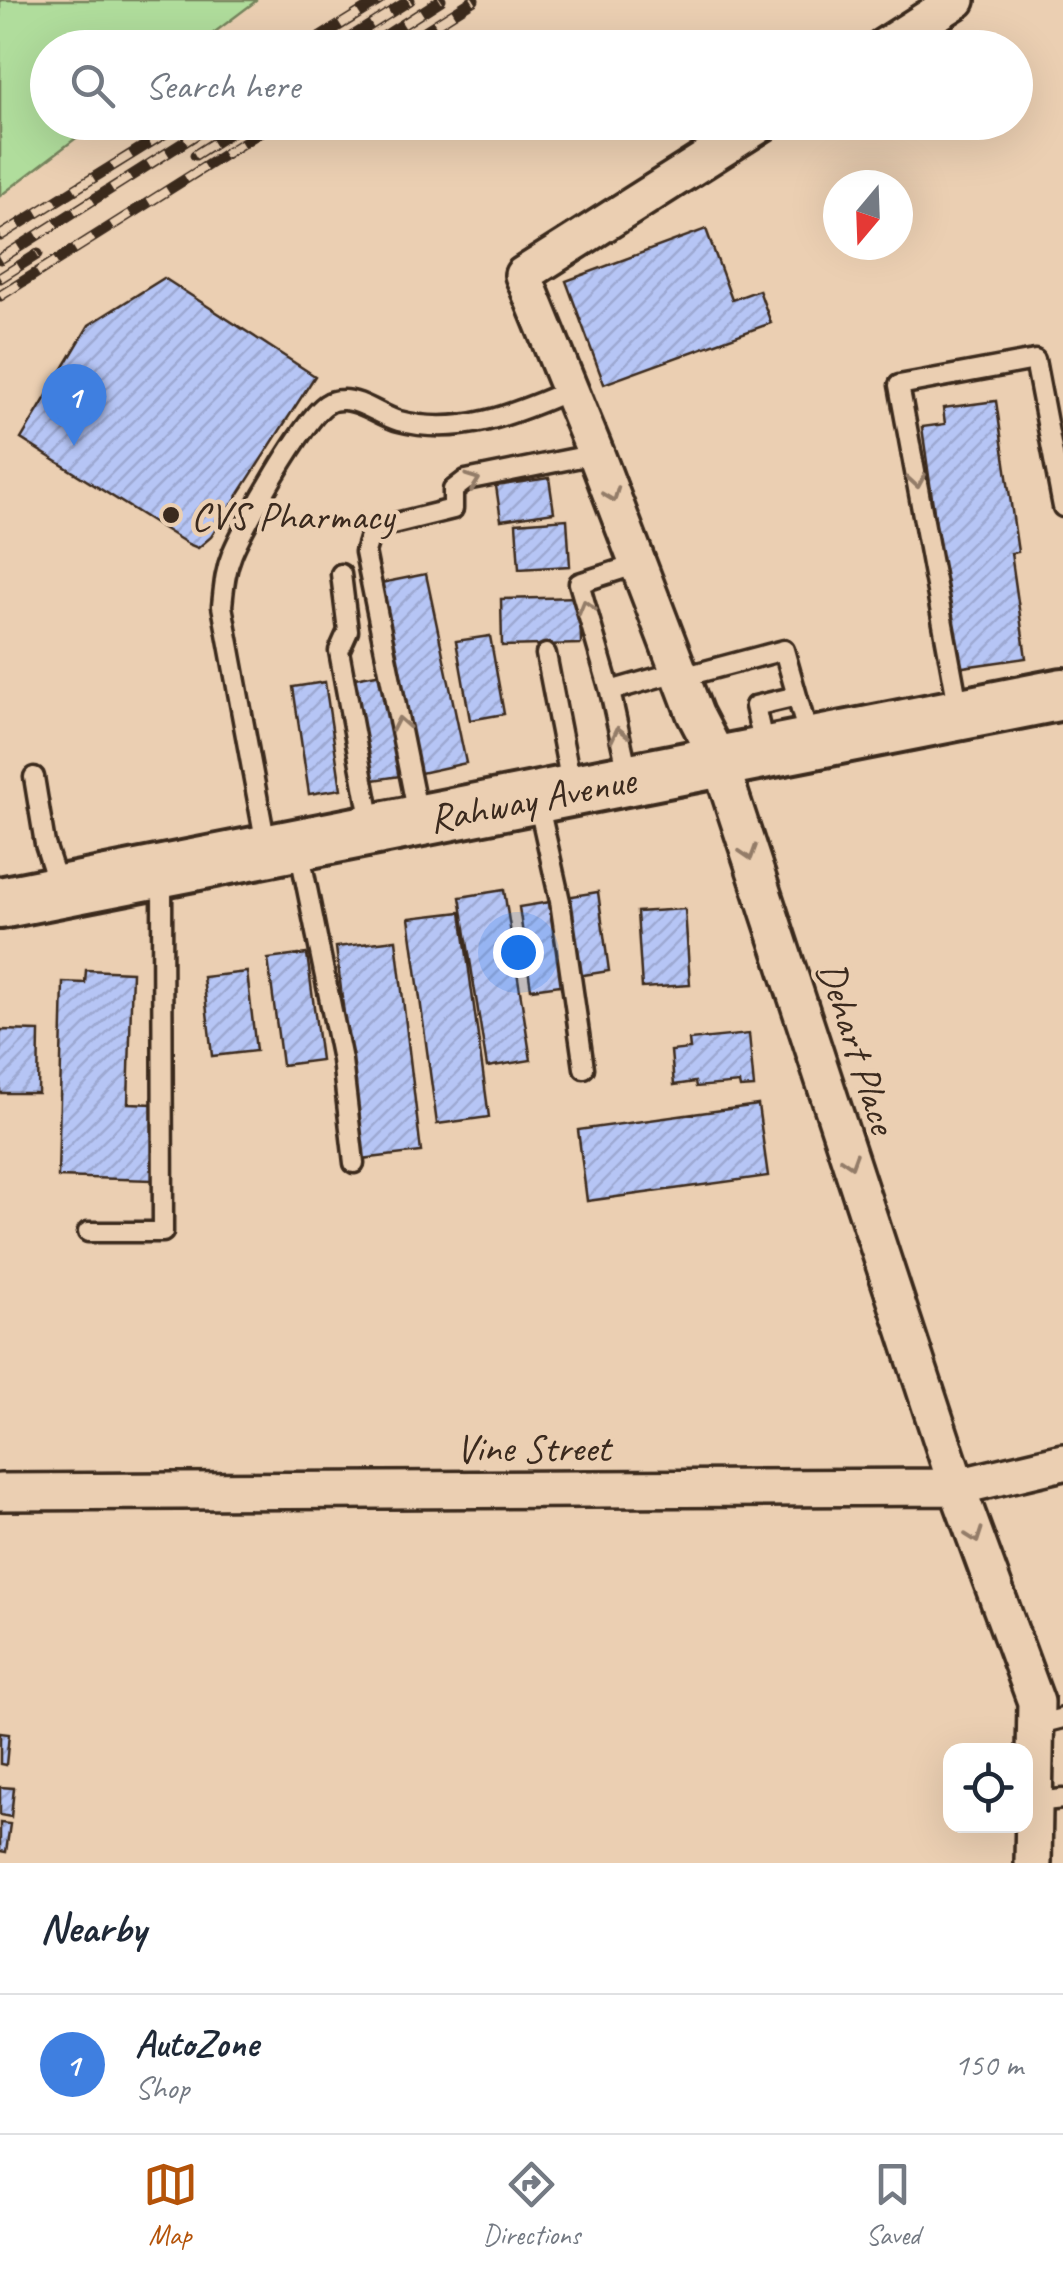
<!DOCTYPE html>
<style>
body{margin:0;font-family:Caveat,sans-serif;background:#f6f6f7;color:#1f2937}
.controls{position:absolute;right:30px;bottom:30px;display:grid;overflow:hidden;border-radius:20px;box-shadow:0 10px 40px #0002}
.controls button{width:90px;height:90px;display:grid;place-items:center;padding:0;border:0;border-bottom:2px solid #e0e1e3;background:#fff;color:#1f2937;font:50px sans-serif}
.compass{position:absolute;left:823px;top:170px;width:90px;height:90px;border-radius:50%;background:#fff;box-shadow:0 10px 40px #0002;rotate:199deg}
.you{position:absolute;left:518px;top:952px;width:35px;height:35px;margin:-25px;border:8px solid #fff;border-radius:50%;background:#1a73e8;box-shadow:0 0 0 15px #1a73e833}
.badge{display:grid;place-items:center;width:65px;height:65px;border-radius:50%;background:#b45309;color:#fff;font-size:32px;font-weight:700}
.pin{position:absolute;translate:-50% -82px;filter:drop-shadow(0 2px 5px #0008)}
.pin::after{content:'';position:absolute;top:52px;width:35px;height:30px;background:inherit;clip-path:polygon(0 0,100% 0,50% 100%)}
.list{margin:0;padding:0;list-style:none}
h2{display:flex;justify-content:space-between;align-items:center;height:130px;margin:0;padding:0 40px;font-size:42px}
h2 small{font-size:32px;font-weight:400;color:#747a83}
.list li{display:grid;grid-template-columns:65px 1fr auto;gap:30px;align-items:center;box-sizing:border-box;height:140px;padding:0 40px;border-top:2px solid #e0e1e3}
.list b{display:block;font-size:38px;white-space:nowrap}
.list p{margin:0;font-size:32px;white-space:nowrap;color:#747a83}
.list em{font-size:32px;font-style:normal;color:#747a83}
.icon{flex:none;width:55px;height:55px;fill:none;stroke:currentColor;stroke-width:2;stroke-linecap:round;stroke-linejoin:round}
.map{position:relative;flex:none;width:1063px;height:1863px;overflow:hidden}
.search{position:absolute;background:#fff;box-shadow:0 10px 40px #0002;left:30px;right:30px;top:30px;height:110px;display:flex;align-items:center;gap:25px;box-sizing:border-box;padding:0 35px;border-radius:55px;color:#747a83;font-size:38px}
.sheet{height:270px;background:#fff}
nav{display:flex;justify-content:space-around;align-items:center;box-sizing:border-box;height:140px;border-top:2px solid #e0e1e3;background:#fff;font-size:28px;color:#747a83}
nav a{display:grid;justify-items:center;gap:5px}
nav .on{color:#b45309}
.map>svg:first-child{display:block}
.park{fill:#b0dd9c;stroke:#76845d;stroke-width:2.5}
.building{fill:url(#building-hatch);stroke:#3b2a1e;stroke-width:2.5}
.lines{fill:none;stroke-linecap:round;stroke-linejoin:round}
.lane-casing{stroke:#3b2a1e;stroke-width:25}
.street-casing{stroke:#3b2a1e;stroke-width:42}
.secondary-casing{stroke:#3b2a1e;stroke-width:58}
.lane{stroke:#ebcfb2;stroke-width:18}
.street{stroke:#ebcfb2;stroke-width:35}
.secondary{stroke:#ebcfb2;stroke-width:50}
.rail-casing{stroke:#3b2a1e;stroke-width:11}
.rail{stroke:#ebcfb2;stroke-width:8;stroke-dasharray:22;stroke-linecap:butt}
.oneway{stroke:#937c68}
.poi-dot{fill:#3b2a1e;stroke:#ebcfb2;stroke-width:4}
.labels{text-anchor:middle;stroke-width:9;stroke-linejoin:round;paint-order:stroke}
.poi-label{font-size:40px;fill:#3b2a1e;stroke:#ebcfb2;text-anchor:start}
.street-label{font-size:40px;fill:#3b2a1e;stroke:#ebcfb2}
</style>
<div class="map">
<svg width="1063" height="1863" viewBox="0 0 1063 1863">
<defs>
<pattern id="building-hatch" width="6" height="6" patternUnits="userSpaceOnUse" patternTransform="scale(2.5)"><rect width="6" height="6" fill="#b6c5f5"/><path d="M-1 1l2-2M0 6l6-6M5 7l2-2" fill="none" stroke="#9da9d2"/></pattern>
</defs>
<rect width="100%" height="100%" fill="#ebcfb2"/>
<filter id="ink" filterUnits="userSpaceOnUse"><feTurbulence type="fractalNoise" baseFrequency=".01" numOctaves="2"/><feDisplacementMap in="SourceGraphic" scale="20" xChannelSelector="R" yChannelSelector="G"/><feConvolveMatrix kernelMatrix="1 2 1 2 8 2 1 2 1" color-interpolation-filters="sRGB"/></filter>
<g filter="url(#ink)">
<!-- park -->
<path class="park" d="M 0,0 L 256,0 L 256,1 L 195,47 L 48,48 L 48,122 L 96,123 L 0,196 Z"/>
<!-- building -->
<path class="building" d="M 706,229 L 732,300 L 759,290 L 771,323 L 604,384 L 566,281 Z
M 164,278 L 315,376 L 211,537 L 198,548 L 188,544 L 21,439 L 89,325 Z
M 996,401 L 1018,552 L 1011,553 L 1026,658 L 956,668 L 922,427 L 945,424 L 943,408 Z
M 549,478 L 554,512 L 501,520 L 496,486 Z
M 567,519 L 570,566 L 519,569 L 516,523 Z
M 426,574 L 466,763 L 416,774 L 376,584 Z
M 580,597 L 581,644 L 502,646 L 501,599 Z
M 490,636 L 504,714 L 470,720 L 456,641 Z
M 382,673 L 400,776 L 367,781 L 349,679 Z
M 325,682 L 341,789 L 309,794 L 293,687 Z
M 504,890 L 531,1060 L 487,1067 L 460,897 Z
M 598,892 L 609,971 L 577,976 L 566,897 Z
M 556,901 L 568,984 L 531,989 L 519,907 Z
M 685,909 L 690,985 L 642,988 L 637,912 Z
M 461,912 L 489,1117 L 437,1124 L 409,918 Z
M 396,940 L 421,1152 L 361,1159 L 336,947 Z
M 307,954 L 321,1060 L 282,1065 L 268,959 Z
M 86,970 L 132,972 L 128,1103 L 154,1104 L 152,1180 L 58,1177 L 63,982 L 85,983 Z
M 247,972 L 256,1051 L 212,1056 L 203,977 Z
M 0,1030 L 39,1031 L 38,1093 L 0,1093 Z
M 749,1034 L 754,1087 L 740,1088 L 739,1083 L 696,1087 L 695,1082 L 674,1085 L 671,1051 L 690,1049 L 689,1040 Z
M 758,1105 L 768,1176 L 587,1201 L 578,1130 Z
M 0,1733 L 9,1734 L 6,1765 L 0,1764 Z
M 0,1787 L 14,1788 L 11,1817 L 0,1815 Z
M 0,1823 L 10,1824 L 6,1852 L 0,1851 Z"/>
<g class="lines">
<!-- lane casing -->
<g class="lane-casing">
<path id="lane" d="M 341,574 L 348,631 L 339,651 L 372,829
M 546,654 L 572,789
M 682,677 L 784,650 L 810,742
M 610,691 L 680,671
M 959,711 L 899,385 L 1035,360 L 1063,507
M 765,751 L 755,706 L 797,696
M 34,777 L 45,844 L 59,888
M 629,778 L 610,691 L 579,583 L 638,564
M 538,802 L 560,901 L 584,1068
M 419,820 L 365,552 L 372,529 L 453,509 L 453,490 L 466,480 L 596,454
M 299,849 L 342,1060 L 354,1163
M 267,850 L 222,606 C 224,587 225,571 232,554 C 242,528 306,415 327,404 C 331,401 336,400 342,400 C 360,399 381,416 399,421 C 459,437 515,414 570,390
M 88,1232 L 163,1232 L 162,877
M 1036,1725 L 1063,1718
M 1035,1802 L 1063,1799"/>
</g>
<!-- street casing -->
<g class="street-casing">
<path id="street" d="M 882,48 L 957,0
M 764,122 L 523,275 L 596,454 L 695,714 L 719,760 L 957,1487 L 1036,1702 L 1033,1863
M 0,1492 L 957,1487 L 1063,1462"/>
</g>
<!-- secondary casing -->
<g class="secondary-casing">
<g id="secondary">
<path id="s1" d="M 0,903 L 1063,694"/>
</g>
</g>
<!-- lane -->
<use href="#lane" class="lane"/>
<!-- street -->
<use href="#street" class="street"/>
<!-- secondary -->
<use href="#secondary" class="secondary"/>
<!-- rail casing -->
<g class="rail-casing">
<path id="rail" d="M 303,48 L 380,0
M 334,48 L 410,0
M 366,48 L 441,0
M 398,48 L 474,0
M 195,155 L 247,122
M 0,236 L 183,122
M 0,259 L 216,122
M 0,278 L 38,254
M 0,296 L 276,122"/>
</g>
<!-- rail -->
<use href="#rail" class="rail"/>
</g>
<!-- one-way arrows -->
<defs><path id="oneway-chevron" d="M-2-3.5L2.5 0L-2 3.5" fill="none" stroke-width="1.6" stroke-linecap="round" stroke-linejoin="round" transform="scale(2.5)"/></defs>
<g class="oneway">
<use href="#oneway-chevron" transform="translate(473 481) rotate(-20)"/>
<use href="#oneway-chevron" transform="translate(917 481) rotate(80)"/>
<use href="#oneway-chevron" transform="translate(612 495) rotate(69)"/>
<use href="#oneway-chevron" transform="translate(586 607) rotate(-106)"/>
<use href="#oneway-chevron" transform="translate(400 724) rotate(-101)"/>
<use href="#oneway-chevron" transform="translate(619 734) rotate(-103)"/>
<use href="#oneway-chevron" transform="translate(749 853) rotate(72)"/>
<use href="#oneway-chevron" transform="translate(850 1161) rotate(72)"/>
<use href="#oneway-chevron" transform="translate(975 1536) rotate(70)"/>
</g>
</g>
<!-- markers -->
<circle class="poi-dot" cx="171" cy="515" r="10"/>
<g class="labels">
<!-- poi labels -->
<g class="poi-label">
<text x="191" y="529">CVS Pharmacy</text>
</g>
<!-- street labels -->
<g class="street-label">
<text dy="14" stroke="none"><textPath href="#s1" startOffset="542">Rahway Avenue</textPath></text>
<text transform="translate(858 1047) rotate(72)" y="14">Dehart Place</text>
<text x="533" y="1461">Vine Street</text>
</g>
</g>
</svg>
<div class="controls">
<button><svg class="icon" aria-label="locate" viewBox="0 0 24 24"><circle cx="12" cy="12" r="6"/><path d="M12 2v4M12 18v4M2 12h4M18 12h4"/></svg></button>
</div>
<svg class="compass" viewBox="-18 -18 36 36"><path d="M0-13l5 13h-10z" fill="#e53935"/><path d="M0 13l5-13h-10z" fill="#747a83"/></svg>
<div class="you"></div>
<div class="pin badge" style="left:74px;top:446px;background:#3f7fe0">1</div>
<div class="search"><svg class="icon" aria-label="search" viewBox="0 0 24 24"><circle cx="10" cy="10" r="6"/><path d="M15 15l6 6"/></svg>Search here</div>
</div>
<section class="sheet">
<h2>Nearby<small></small></h2>
<ul class="list">
<li><span class="badge" style="background:#3f7fe0">1</span><div><b>AutoZone</b><p>Shop</p></div><em>150 m</em></li>
</ul>
</section>
<nav>
<a class="on"><svg class="icon" aria-label="map" viewBox="0 0 24 24"><path d="M3 6l6-2 6 2 6-2v14l-6 2-6-2-6 2zM9 4v14M15 6v14"/></svg>Map</a>
<a><svg class="icon" aria-label="directions" viewBox="0 0 24 24"><path d="M12 3l9 9-9 9-9-9zM9 14v-3h6M13 9l2 2-2 2"/></svg>Directions</a>
<a><svg class="icon" aria-label="saved" viewBox="0 0 24 24"><path d="M7 4h10v16l-5-4-5 4z"/></svg>Saved</a>
</nav>
